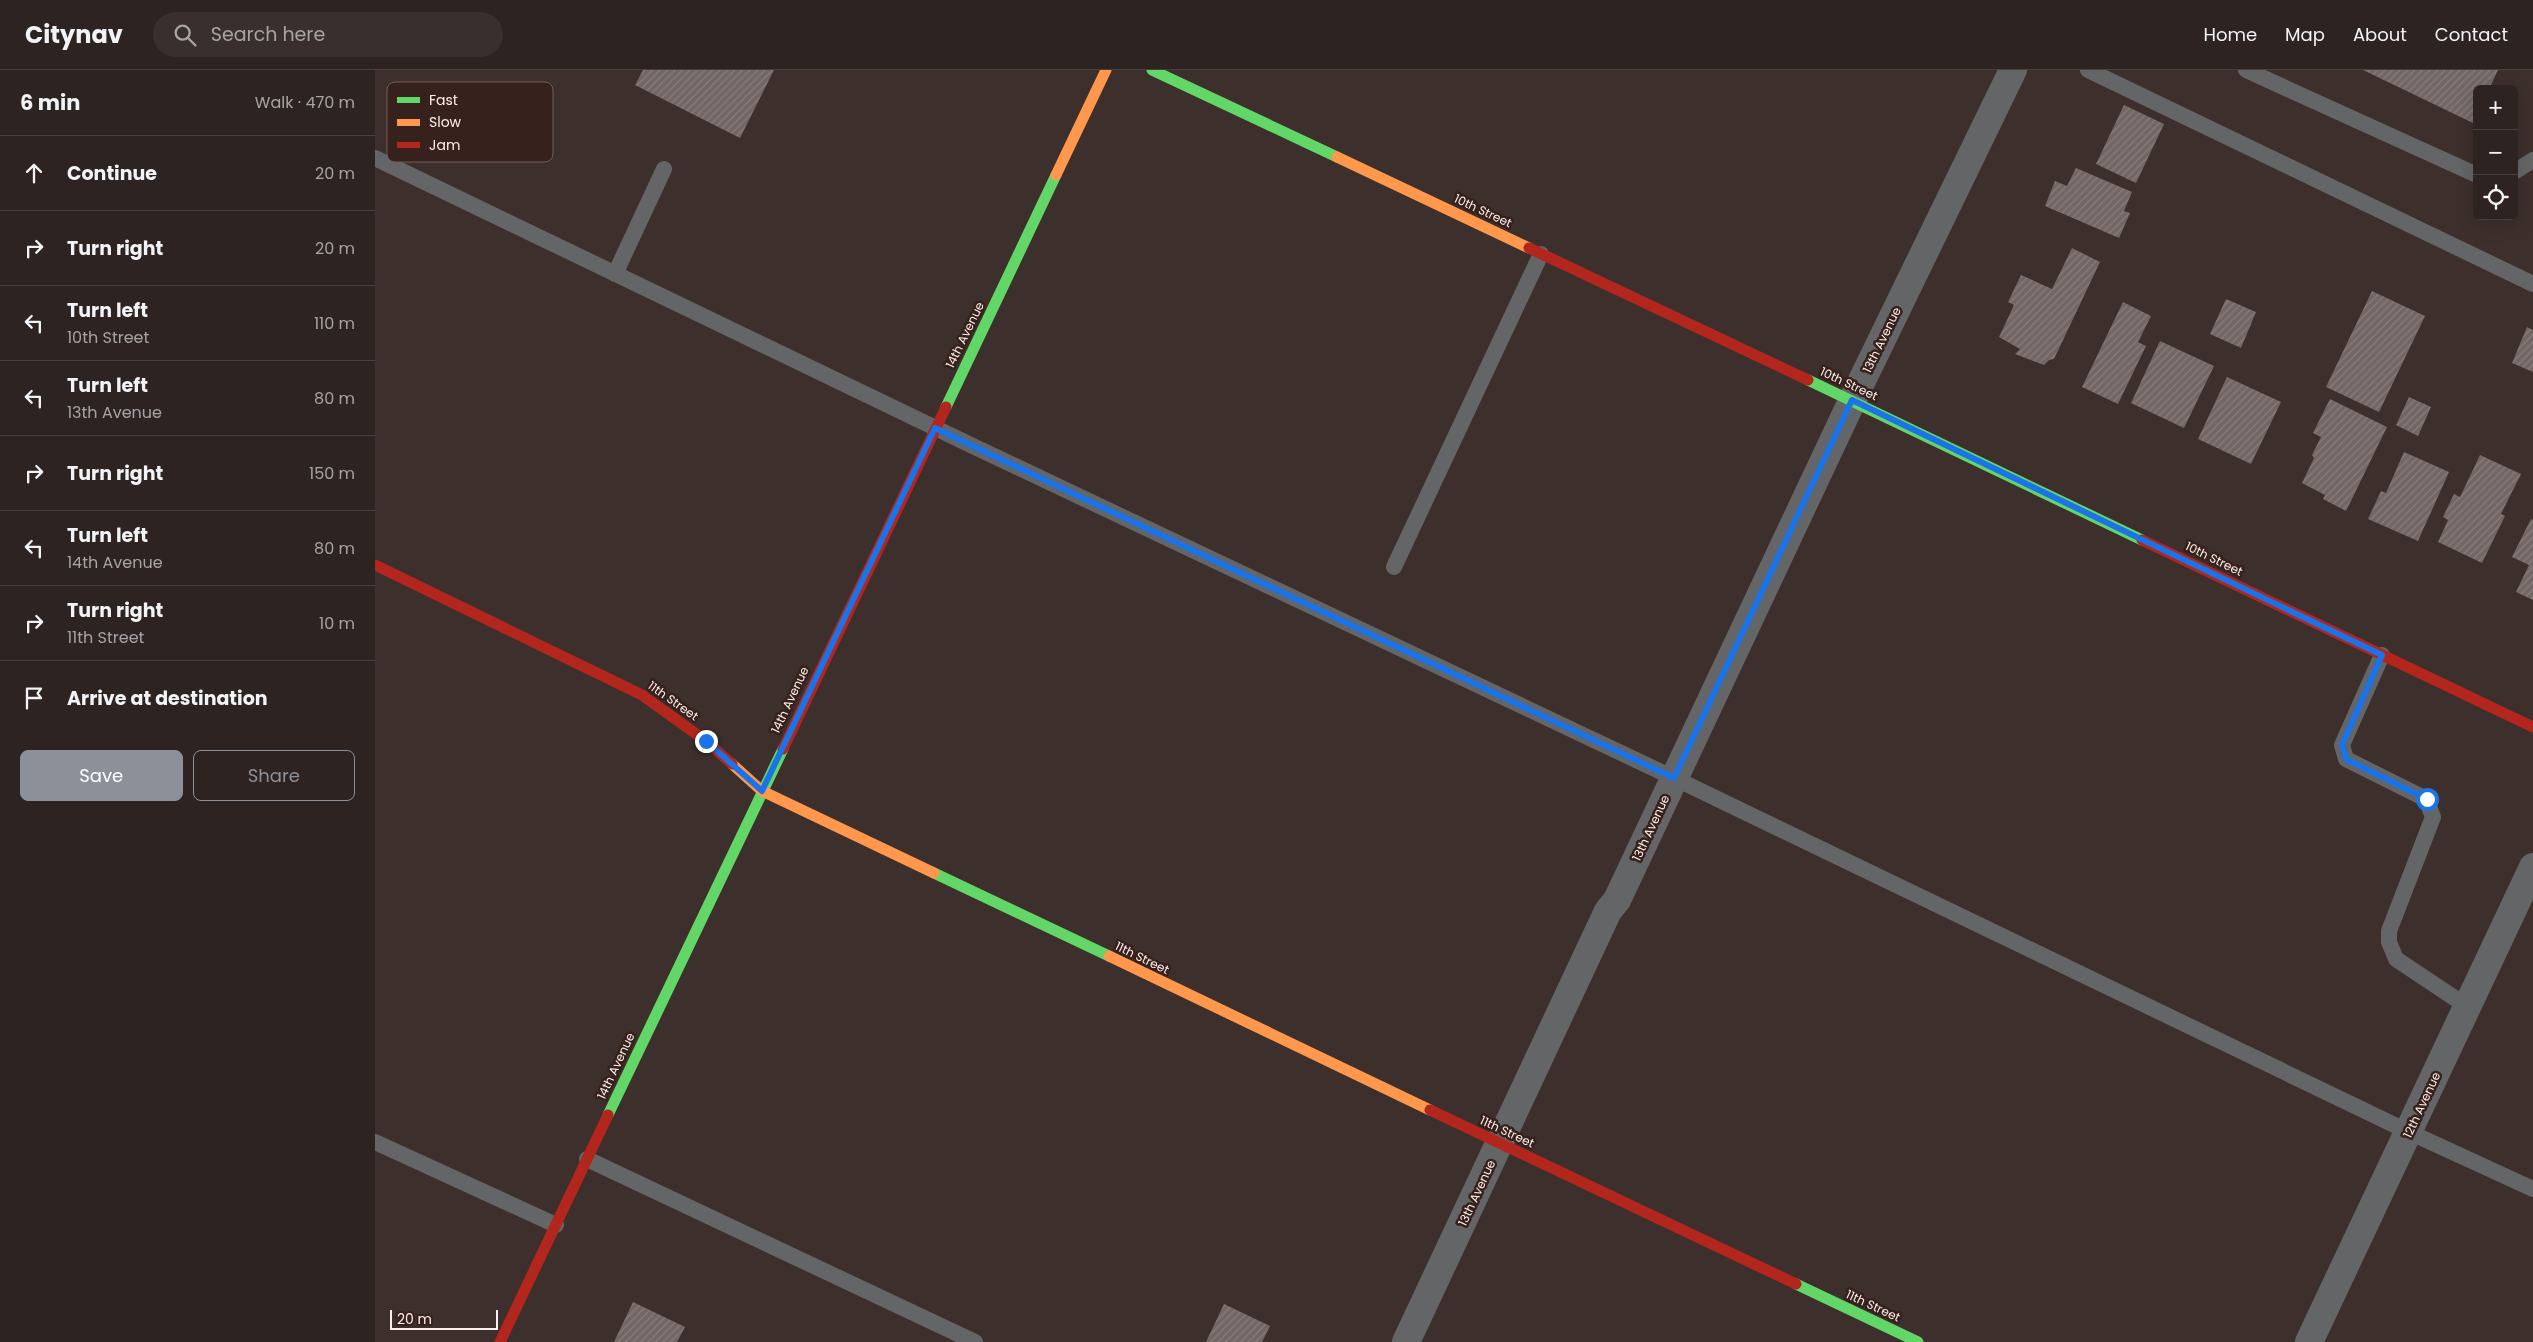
<!DOCTYPE html>
<meta charset="utf-8">
<style>
body{margin:0;font-family:Poppins,sans-serif;background:#392f2e;color:#f1f3f6}
.controls{position:absolute;right:15px;top:15px;display:grid;overflow:hidden;border-radius:8px;box-shadow:0 5px 20px #0002}
.controls button{width:45px;height:45px;display:grid;place-items:center;padding:0;border:0;border-bottom:1px solid #48403f;background:#2d2321;color:#f1f3f6;font:25px sans-serif}
.scale{position:absolute;left:15px;bottom:12px;width:108px;box-sizing:border-box;padding-left:5px;border:2px solid #feeeeb;border-top:0;font-size:14px;line-height:18px;white-space:nowrap;color:#feeeeb;-webkit-text-stroke:4px #37211c;paint-order:stroke}
.stop{position:absolute;width:15px;height:15px;margin:-11px;border:4px solid #1a73e8;border-radius:50%;background:#fff}
.stop.end{background:#1a73e8;border-color:#fff;box-shadow:0 1px 5px #0008}
.list{margin:0;padding:0;list-style:none}
h2{display:flex;justify-content:space-between;align-items:center;height:65px;margin:0;padding:0 20px;font-size:21px}
h2 small{font-size:16px;font-weight:400;color:#a7a4a5}
.list li{display:grid;grid-template-columns:32px 1fr auto;gap:15px;align-items:center;box-sizing:border-box;height:75px;padding:0 20px;border-top:1px solid #48403f}
.list b{display:block;font-size:19px;white-space:nowrap}
.list p{margin:0;font-size:16px;white-space:nowrap;color:#a7a4a5}
.list em{font-size:16px;font-style:normal;color:#a7a4a5}
.actions{display:flex;gap:10px;padding:15px 20px}
.actions a{flex:1;padding:11px 0;border:1px solid #8c9099;border-radius:8px;text-align:center;font-size:18px;color:#8c9099}
.actions .main{background:#8c9099;color:#fff}
.icon{flex:none;width:28px;height:28px;fill:none;stroke:currentColor;stroke-width:2;stroke-linecap:round;stroke-linejoin:round}
.map{position:relative;flex:none;width:2158px;height:1272px;overflow:hidden}
header{display:flex;align-items:center;gap:30px;box-sizing:border-box;height:70px;padding:0 25px;background:#2d2321;border-bottom:1px solid #48403f}
header strong{font-size:24px}
nav{display:flex;gap:28px;margin-inline-start:auto;font-size:18px}
.search{width:350px;height:45px;background:#392f2e;display:flex;align-items:center;gap:12px;box-sizing:border-box;padding:0 18px;border-radius:28px;color:#a7a4a5;font-size:19px}
main{display:flex}
aside{flex:1;background:#2d2321}
.map>svg:first-child{display:block}
.building{fill:url(#building-hatch)}
.lines{fill:none;stroke-linecap:round;stroke-linejoin:round}
.lane{stroke:#646566;stroke-width:16}
.street{stroke:#646566;stroke-width:28}
.fast{stroke:#63d668;stroke-width:11}
.slow{stroke:#ff974d;stroke-width:11}
.jam{stroke:#b3261e;stroke-width:11}
.route{stroke:#1a73e8;stroke-width:6}
.labels{text-anchor:middle;stroke-width:5;stroke-linejoin:round;paint-order:stroke}
.street-label{font-size:12px;fill:#feeeeb;stroke:#37211c}
.key{fill:#37211c;stroke:#735e5a;stroke-width:1}
.key-label{font-size:14px;fill:#feeeeb}
</style>
<header>
<strong>Citynav</strong>
<div class="search"><svg class="icon" aria-label="search" viewBox="0 0 24 24"><circle cx="10" cy="10" r="6"/><path d="M15 15l6 6"/></svg>Search here</div>
<nav><a>Home</a><a>Map</a><a>About</a><a>Contact</a></nav>
</header>
<main>
<aside>
<h2>6 min<small>Walk · 470 m</small></h2>
<ul class="list">
<li><svg class="icon" aria-label="ahead" viewBox="0 0 24 24"><path d="M12 20V5M6 11l6-6 6 6"/></svg><div><b>Continue</b></div><em>20 m</em></li>
<li><svg class="icon" aria-label="right" viewBox="0 0 24 24"><path d="M7 20v-9h11M14 6l5 5-5 5"/></svg><div><b>Turn right</b></div><em>20 m</em></li>
<li><svg class="icon" aria-label="left" viewBox="0 0 24 24"><path d="M17 20v-9H6M10 6l-5 5 5 5"/></svg><div><b>Turn left</b><p>10th Street</p></div><em>110 m</em></li>
<li><svg class="icon" aria-label="left" viewBox="0 0 24 24"><path d="M17 20v-9H6M10 6l-5 5 5 5"/></svg><div><b>Turn left</b><p>13th Avenue</p></div><em>80 m</em></li>
<li><svg class="icon" aria-label="right" viewBox="0 0 24 24"><path d="M7 20v-9h11M14 6l5 5-5 5"/></svg><div><b>Turn right</b></div><em>150 m</em></li>
<li><svg class="icon" aria-label="left" viewBox="0 0 24 24"><path d="M17 20v-9H6M10 6l-5 5 5 5"/></svg><div><b>Turn left</b><p>14th Avenue</p></div><em>80 m</em></li>
<li><svg class="icon" aria-label="right" viewBox="0 0 24 24"><path d="M7 20v-9h11M14 6l5 5-5 5"/></svg><div><b>Turn right</b><p>11th Street</p></div><em>10 m</em></li>
<li><svg class="icon" aria-label="arrive" viewBox="0 0 24 24"><path d="M6 21V4h12l-3 4 3 4H6"/></svg><div><b>Arrive at destination</b></div></li>
</ul>
<div class="actions"><a class="main">Save</a><a>Share</a></div>
</aside>
<div class="map">
<svg width="2158" height="1272" viewBox="0 0 2158 1272">
<defs>
<pattern id="building-hatch" width="6" height="6" patternUnits="userSpaceOnUse" patternTransform="scale(1.25)"><rect width="6" height="6" fill="#726764"/><path d="M-1 1l2-2M0 6l6-6M5 7l2-2" fill="none" stroke="#877d7a"/></pattern>
</defs>
<rect width="100%" height="100%" fill="#3c2f2c"/>
<!-- building -->
<path class="building" d="M 268,0 L 399,0 L 365,68 L 260,15 Z
M 1988,0 L 2123,0 L 2114,19 L 2102,19 L 2102,45 L 2098,53 Z
M 1749,35 L 1789,54 L 1761,113 L 1721,94 Z
M 1701,98 L 1757,122 L 1749,141 L 1755,143 L 1744,168 L 1670,136 L 1680,111 L 1692,116 Z
M 1697,178 L 1725,192 L 1679,289 L 1674,290 L 1669,295 L 1640,284 L 1645,279 L 1624,267 L 1639,235 L 1633,232 L 1646,205 L 1677,219 Z
M 1997,221 L 2050,246 L 2004,342 L 1951,317 Z
M 1851,229 L 1881,242 L 1866,278 L 1835,264 Z
M 1748,232 L 1776,246 L 1763,272 L 1771,276 L 1743,334 L 1707,317 Z
M 2152,257 L 2158,260 L 2158,302 L 2137,293 Z
M 1785,271 L 1839,296 L 1809,358 L 1756,333 Z
M 1852,307 L 1906,332 L 1876,394 L 1823,369 Z
M 2034,327 L 2056,337 L 2043,366 L 2021,355 Z
M 1955,329 L 2012,357 L 1971,441 L 1948,429 L 1950,425 L 1927,413 L 1939,388 L 1937,385 L 1946,367 L 1938,363 Z
M 2029,382 L 2074,402 L 2043,471 L 1993,449 L 2006,421 L 2011,423 Z
M 2105,385 L 2146,404 L 2126,444 L 2130,446 L 2107,493 L 2063,472 L 2073,450 L 2068,447 L 2079,424 L 2085,427 Z
M 2156,449 L 2158,450 L 2158,530 L 2141,522 L 2154,495 L 2137,487 Z
M 258,1232 L 310,1257 L 302,1272 L 239,1272 Z
M 849,1234 L 895,1256 L 887,1272 L 831,1272 Z"/>
<g class="lines">
<!-- lane -->
<path class="lane" d="M 1713,0 L 2158,214
M 1871,0 L 2102,105
M 0,88 L 602,378 L 1299,708 L 2034,1062 L 2158,1119
M 2139,102 L 2158,90
M 240,204 L 289,99
M 1019,497 L 1166,184
M 2007,585 L 1967,675 L 1971,689 L 2051,729 L 2058,747 L 2014,861 L 2014,872 L 2021,889 L 2093,937
M 0,1072 L 181,1155
M 212,1089 L 600,1272"/>
<!-- street -->
<path class="street" d="M 1031,1272 L 1233,841 L 1242,830 L 1477,331 L 1638,0
M 1934,1272 L 2158,797"/>
<!-- fast -->
<path class="fast" d="M 777,0 L 962,87
M 1433,310 L 1767,470
M 571,337 L 681,105
M 559,803 L 734,886
M 233,1045 L 408,679
M 1421,1214 L 1543,1272"/>
<!-- slow -->
<path class="slow" d="M 962,87 L 1154,178
M 681,105 L 731,0
M 357,694 L 387,721 L 559,803
M 734,886 L 1055,1040"/>
<!-- jam -->
<path class="jam" d="M 1154,178 L 1433,310
M 1767,470 L 2158,657
M 0,495 L 267,625 L 331,671 L 357,694
M 408,679 L 571,337
M 1055,1040 L 1421,1214
M 125,1272 L 233,1045"/>
</g>
<g class="lines">
<!-- route -->
<path class="route" d="M 331,671 L 387,721 L 560,358 L 1299,708 L 1477,330 L 2007,585 L 1967,675 L 1971,689 L 2052,729"/>
</g>
<g class="labels">
<!-- street labels -->
<g class="street-label">
<text transform="translate(1108 141) rotate(25)" y="4">10th Street</text>
<text transform="translate(590 265) rotate(-64)" y="4">14th Avenue</text>
<text transform="translate(1507 270) rotate(-64)" y="4">13th Avenue</text>
<text transform="translate(1474 314) rotate(25)" y="4">10th Street</text>
<text transform="translate(1839 489) rotate(26)" y="4">10th Street</text>
<text transform="translate(415 630) rotate(-65)" y="4">14th Avenue</text>
<text transform="translate(298 631) rotate(35)" y="4">11th Street</text>
<text transform="translate(1276 758) rotate(-65)" y="4">13th Avenue</text>
<text transform="translate(767 888) rotate(26)" y="4">11th Street</text>
<text transform="translate(241 996) rotate(-65)" y="4">14th Avenue</text>
<text transform="translate(2047 1035) rotate(-65)" y="4">12th Avenue</text>
<text transform="translate(1132 1062) rotate(25)" y="4">11th Street</text>
<text transform="translate(1102 1123) rotate(-65)" y="4">13th Avenue</text>
<text transform="translate(1498 1236) rotate(25)" y="4">11th Street</text>
</g>
</g>
<!-- legend -->
<rect x="12" y="12" width="166" height="80" rx="8" class="key"/>
<rect x="22" y="27" width="23" height="6" fill="#63d668"/>
<rect x="22" y="49" width="23" height="7" fill="#ff974d"/>
<rect x="22" y="72" width="23" height="6" fill="#b3261e"/>
<g class="key-label">
<text x="54" y="35">Fast</text>
<text x="54" y="57">Slow</text>
<text x="54" y="80">Jam</text>
</g>
</svg>
<div class="controls">
<button>+</button>
<button>−</button>
<button><svg class="icon" aria-label="locate" viewBox="0 0 24 24"><circle cx="12" cy="12" r="6"/><path d="M12 2v4M12 18v4M2 12h4M18 12h4"/></svg></button>
</div>
<div class="scale">20 m</div>
<div class="stop" style="left:2052px;top:729px"></div>
<div class="stop end" style="left:331px;top:671px"></div>
</div>
</main>
